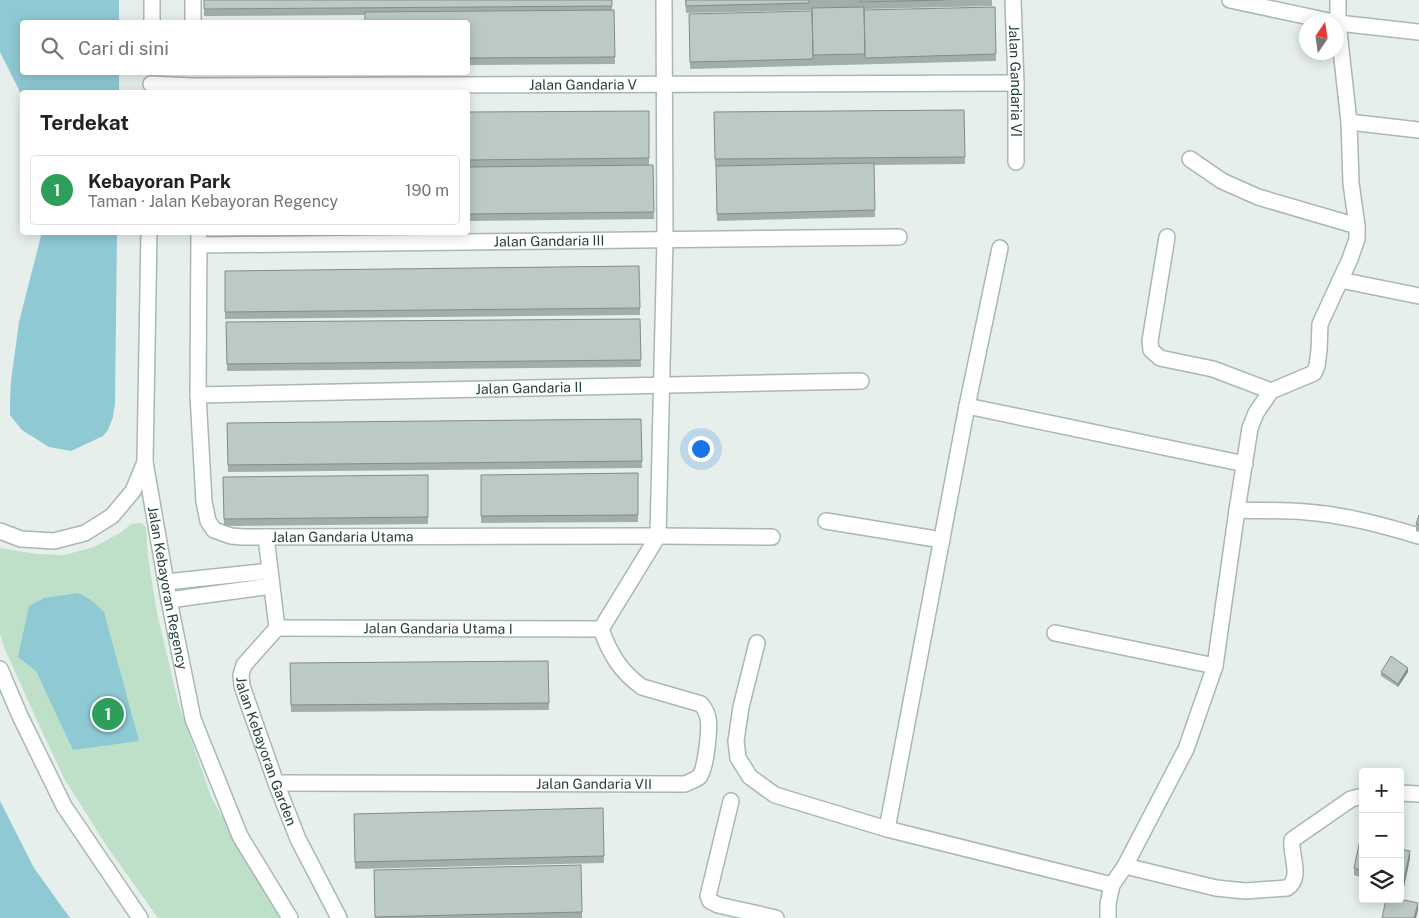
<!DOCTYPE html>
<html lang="id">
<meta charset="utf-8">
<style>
body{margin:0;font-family:"Public Sans",sans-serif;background:#f6f6f6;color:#222}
.controls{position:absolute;right:15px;bottom:15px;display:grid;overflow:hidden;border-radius:5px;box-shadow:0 2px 12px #0003}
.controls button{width:45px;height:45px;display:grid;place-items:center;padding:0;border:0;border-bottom:1px solid #e0e0e0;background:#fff;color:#222;font:25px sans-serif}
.compass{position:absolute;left:1299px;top:15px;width:45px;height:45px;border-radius:50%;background:#fff;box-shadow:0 2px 12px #0003;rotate:13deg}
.you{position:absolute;left:700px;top:448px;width:18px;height:18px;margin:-12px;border:4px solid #fff;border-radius:50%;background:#1a73e8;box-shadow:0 0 0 8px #1a73e833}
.badge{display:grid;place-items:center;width:32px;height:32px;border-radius:50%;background:#804e3d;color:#fff;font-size:16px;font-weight:700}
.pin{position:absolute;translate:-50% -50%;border:2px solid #fff;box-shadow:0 1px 5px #0006}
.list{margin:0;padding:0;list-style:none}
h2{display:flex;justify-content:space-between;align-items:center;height:65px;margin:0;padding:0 20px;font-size:21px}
h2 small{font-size:16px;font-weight:400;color:#767676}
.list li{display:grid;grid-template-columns:32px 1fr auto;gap:15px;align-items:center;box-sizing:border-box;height:70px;margin:0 10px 10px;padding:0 10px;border:1px solid #e0e0e0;border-radius:5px}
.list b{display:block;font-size:19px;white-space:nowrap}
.list p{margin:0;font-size:16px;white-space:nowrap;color:#767676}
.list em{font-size:16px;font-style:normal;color:#767676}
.icon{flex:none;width:28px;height:28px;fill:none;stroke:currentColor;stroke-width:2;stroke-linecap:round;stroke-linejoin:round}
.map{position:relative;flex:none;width:1419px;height:918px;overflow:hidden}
.search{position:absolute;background:#fff;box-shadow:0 2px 12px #0003;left:20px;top:20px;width:450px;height:55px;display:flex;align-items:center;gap:12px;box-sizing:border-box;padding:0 18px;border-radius:5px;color:#767676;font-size:19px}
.panel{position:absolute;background:#fff;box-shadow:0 2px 12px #0003;left:20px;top:90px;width:450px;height:145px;border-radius:5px}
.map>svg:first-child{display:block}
.green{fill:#bfe0c8}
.water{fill:#8ec9d4}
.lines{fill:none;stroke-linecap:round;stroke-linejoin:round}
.minor-casing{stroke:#a8b8b2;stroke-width:18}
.minor{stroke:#fff;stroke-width:15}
.wall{fill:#a1aea9}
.shaded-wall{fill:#838d89}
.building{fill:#bbcac4;stroke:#838d89}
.labels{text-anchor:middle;stroke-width:4;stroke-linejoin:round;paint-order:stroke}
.street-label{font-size:14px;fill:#24423a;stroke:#f7fbf9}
</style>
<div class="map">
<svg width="1419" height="918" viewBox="0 0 1419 918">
<rect width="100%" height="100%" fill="#e6efeb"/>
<!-- green -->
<path class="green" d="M 141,523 L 146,527 L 148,557 L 157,613 L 179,705 L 212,799 L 282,918 L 158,918 L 108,848 L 65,780 L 38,723 L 4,647 L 0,634 L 0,548 L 37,554 L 64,555 L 94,547 L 120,533 L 131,524 Z"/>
<!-- water -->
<path class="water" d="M 0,0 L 119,0 L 119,22 L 22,22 L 22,72 L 119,73 L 119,92 L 22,92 L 22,96 L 0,52 Z
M 42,232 L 117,233 L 115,403 L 113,417 L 108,430 L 103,436 L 71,451 L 49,447 L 22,430 L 10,415 L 10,400 L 11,381 L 19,322 Z
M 78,593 L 91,600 L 104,612 L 139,741 L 73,750 L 36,671 L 18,657 L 29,606 L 44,598 Z
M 0,801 L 34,868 L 70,918 L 0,918 Z"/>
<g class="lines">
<!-- minor casing -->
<g class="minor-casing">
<g id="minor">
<path d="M 193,0 L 193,22"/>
<path id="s1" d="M 1013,0 L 1016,83 L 1016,162"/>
<path d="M 1230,0 L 1338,23 L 1419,32"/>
<path d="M 152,22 L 152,0"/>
<path id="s2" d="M 151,84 L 193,86 L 1016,83"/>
<path d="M 1349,122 L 1419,130"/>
<path d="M 1190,159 L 1222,181 L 1258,197 L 1357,226"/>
<path id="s3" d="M 149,232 L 145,462 L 169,600 L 193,719 L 240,836 L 290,918"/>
<path id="s4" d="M 199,232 L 198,395 L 204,502 L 208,521 L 214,530 L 231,536 L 243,537 L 658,536 L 772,537"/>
<path d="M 1167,237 L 1150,341 L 1151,350 L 1160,358 L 1213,369 L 1271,391"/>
<path id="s5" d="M 200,245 L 899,237"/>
<path d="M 1340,280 L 1419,296"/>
<path id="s6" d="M 198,395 L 861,381"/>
<path d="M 967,406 L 1245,464"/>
<path d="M 1237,510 C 1260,511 1283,510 1306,512 C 1345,515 1382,525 1419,536"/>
<path d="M 826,521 L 942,540"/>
<path d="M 0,531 L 21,539 L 54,541 L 85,533 L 112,516 L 133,491 L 145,462"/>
<path id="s7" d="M 266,537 L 277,628 L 244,665 L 241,675 L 242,686 L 276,783 L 298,839 L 339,918"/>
<path d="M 166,582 L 270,571"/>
<path d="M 169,600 L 271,586"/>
<path id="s8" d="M 277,628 L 601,629"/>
<path d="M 601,629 L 658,536 L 665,240 L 664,0"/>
<path d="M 1055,633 L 1215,666"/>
<path d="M 757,643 L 741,707 L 736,741 L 738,758 L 750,777 L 775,795 L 887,829 L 1112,885"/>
<path d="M 0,669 L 20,716 L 64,806 L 140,918"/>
<path id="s9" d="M 276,783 L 685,784 C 689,782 695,780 699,777 C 706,771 710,727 708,718 C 707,712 705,709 701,704 L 642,687 C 620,671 610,654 601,629"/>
<path d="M 1400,793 L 1419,794"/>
<path d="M 731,801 L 708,896 L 710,901 L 718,905 L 776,918"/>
<path d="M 887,829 L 967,406 L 1000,248"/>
<path d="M 1125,866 L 1216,888 L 1245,891 L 1287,888 C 1303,878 1290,855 1292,840 L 1351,799 L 1363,796"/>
<path d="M 1108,918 L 1108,904 L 1112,885 L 1125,866 L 1186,749 L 1215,666 L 1237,510 L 1250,428 L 1256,413 L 1271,391 L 1314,373 L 1317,366 L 1319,350 L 1320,324 L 1350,259 L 1357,239 L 1357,226 L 1351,183 L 1349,122 L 1338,23 L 1338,0"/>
</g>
</g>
<!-- minor -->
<use href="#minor" class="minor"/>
</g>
<!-- wall -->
<path class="wall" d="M 204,0 L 612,0 L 612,10 L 614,10 L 615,64 L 468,65 L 468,22 L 365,15 L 204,16 Z
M 685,0 L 992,0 L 992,6 L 864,9 L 864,10 L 995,7 L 996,61 L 690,69 L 689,14 L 812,11 L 812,10 L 686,13 Z
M 964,110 L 965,164 L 874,165 L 875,217 L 717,221 L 716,166 L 756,166 L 715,166 L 714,112 Z
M 468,112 L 649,158 L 649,165 L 653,165 L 654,219 L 468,221 Z
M 225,271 L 640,308 L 640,315 L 225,319 Z
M 640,319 L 641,367 L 227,371 L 226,322 Z
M 641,419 L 642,468 L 228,472 L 227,423 Z
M 638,473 L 638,522 L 481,523 L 481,475 Z
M 223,477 L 428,517 L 428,524 L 224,526 Z
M 1419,515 L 1419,532 L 1416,531 L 1416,524 Z
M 548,661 L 549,710 L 291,712 L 290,663 Z
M 1381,672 L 1408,672 L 1398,687 L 1381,676 Z
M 603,808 L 604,863 L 355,869 L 354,814 Z
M 1363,840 L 1363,878 L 1354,875 L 1354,868 Z
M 1400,849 L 1410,858 L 1404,887 L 1400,886 Z
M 374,870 L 582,912 L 582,918 L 375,918 Z"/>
<!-- shaded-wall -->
<path class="shaded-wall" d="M 1408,668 L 1408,672 L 1398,687 L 1398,684 Z
M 1410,851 L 1410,858 L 1404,887 L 1404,880 Z
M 1418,903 L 1418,910 L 1416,918 L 1414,918 Z"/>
<!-- building -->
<path class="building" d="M 204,0 L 612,0 L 612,6 L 204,9 Z
M 686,0 L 809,0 L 809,3 L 686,6 Z
M 861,0 L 943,0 L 861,2 Z
M 864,7 L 865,54 L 813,55 L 812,8 Z
M 995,7 L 996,54 L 865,58 L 864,10 Z
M 614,10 L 615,57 L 468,58 L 468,22 L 365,22 L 365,12 Z
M 812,11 L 813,59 L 690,62 L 689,14 Z
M 964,110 L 965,157 L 715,159 L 714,112 Z
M 649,111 L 649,158 L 468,160 L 468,112 Z
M 874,163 L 875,210 L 717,214 L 716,166 Z
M 653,165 L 654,212 L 468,214 L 468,167 Z
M 639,266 L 640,308 L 225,312 L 225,271 Z
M 640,319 L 641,360 L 227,364 L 226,322 Z
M 641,419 L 642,461 L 228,465 L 227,423 Z
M 638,473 L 638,515 L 481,516 L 481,475 Z
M 428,475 L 428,517 L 224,519 L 223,477 Z
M 1419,515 L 1419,525 L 1416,524 Z
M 1391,656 L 1408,668 L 1398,684 L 1381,672 Z
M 548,661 L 549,703 L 291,705 L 290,663 Z
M 603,808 L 604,856 L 355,862 L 354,814 Z
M 1360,840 L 1363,840 L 1363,871 L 1354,868 Z
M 1400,849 L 1410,851 L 1404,880 L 1400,879 Z
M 581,865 L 582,912 L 375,917 L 374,870 Z
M 1386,899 L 1400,899 L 1418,903 L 1414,918 L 1382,918 Z"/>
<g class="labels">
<!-- street labels -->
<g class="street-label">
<text dy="5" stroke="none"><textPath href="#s1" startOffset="81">Jalan Gandaria VI</textPath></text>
<text dy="5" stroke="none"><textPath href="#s2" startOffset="432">Jalan Gandaria V</textPath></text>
<text dy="5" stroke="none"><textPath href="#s5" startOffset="349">Jalan Gandaria III</textPath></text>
<text dy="5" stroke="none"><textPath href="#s6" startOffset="331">Jalan Gandaria II</textPath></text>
<text dy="5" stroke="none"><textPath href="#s4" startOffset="430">Jalan Gandaria Utama</textPath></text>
<text dy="5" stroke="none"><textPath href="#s3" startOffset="358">Jalan Kebayoran Regency</textPath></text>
<text dy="5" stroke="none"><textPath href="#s8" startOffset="161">Jalan Gandaria Utama I</textPath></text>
<text dy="5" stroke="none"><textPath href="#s7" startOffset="232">Jalan Kebayoran Garden</textPath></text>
<text dy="5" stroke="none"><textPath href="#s9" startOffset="318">Jalan Gandaria VII</textPath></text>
</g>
</g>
</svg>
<div class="controls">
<button>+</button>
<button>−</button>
<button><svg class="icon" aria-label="layers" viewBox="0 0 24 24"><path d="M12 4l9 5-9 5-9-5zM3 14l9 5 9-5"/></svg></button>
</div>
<svg class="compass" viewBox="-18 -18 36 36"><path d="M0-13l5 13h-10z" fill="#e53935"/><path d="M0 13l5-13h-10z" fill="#767676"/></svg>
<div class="you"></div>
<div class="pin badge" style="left:108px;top:714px;background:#2e9e5b">1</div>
<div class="search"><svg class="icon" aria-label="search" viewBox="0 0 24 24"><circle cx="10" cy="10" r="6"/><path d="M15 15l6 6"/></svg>Cari di sini</div>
<section class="panel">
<h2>Terdekat<small></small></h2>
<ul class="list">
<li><span class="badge" style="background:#2e9e5b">1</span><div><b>Kebayoran Park</b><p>Taman · Jalan Kebayoran Regency</p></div><em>190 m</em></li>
</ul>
</section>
</div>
